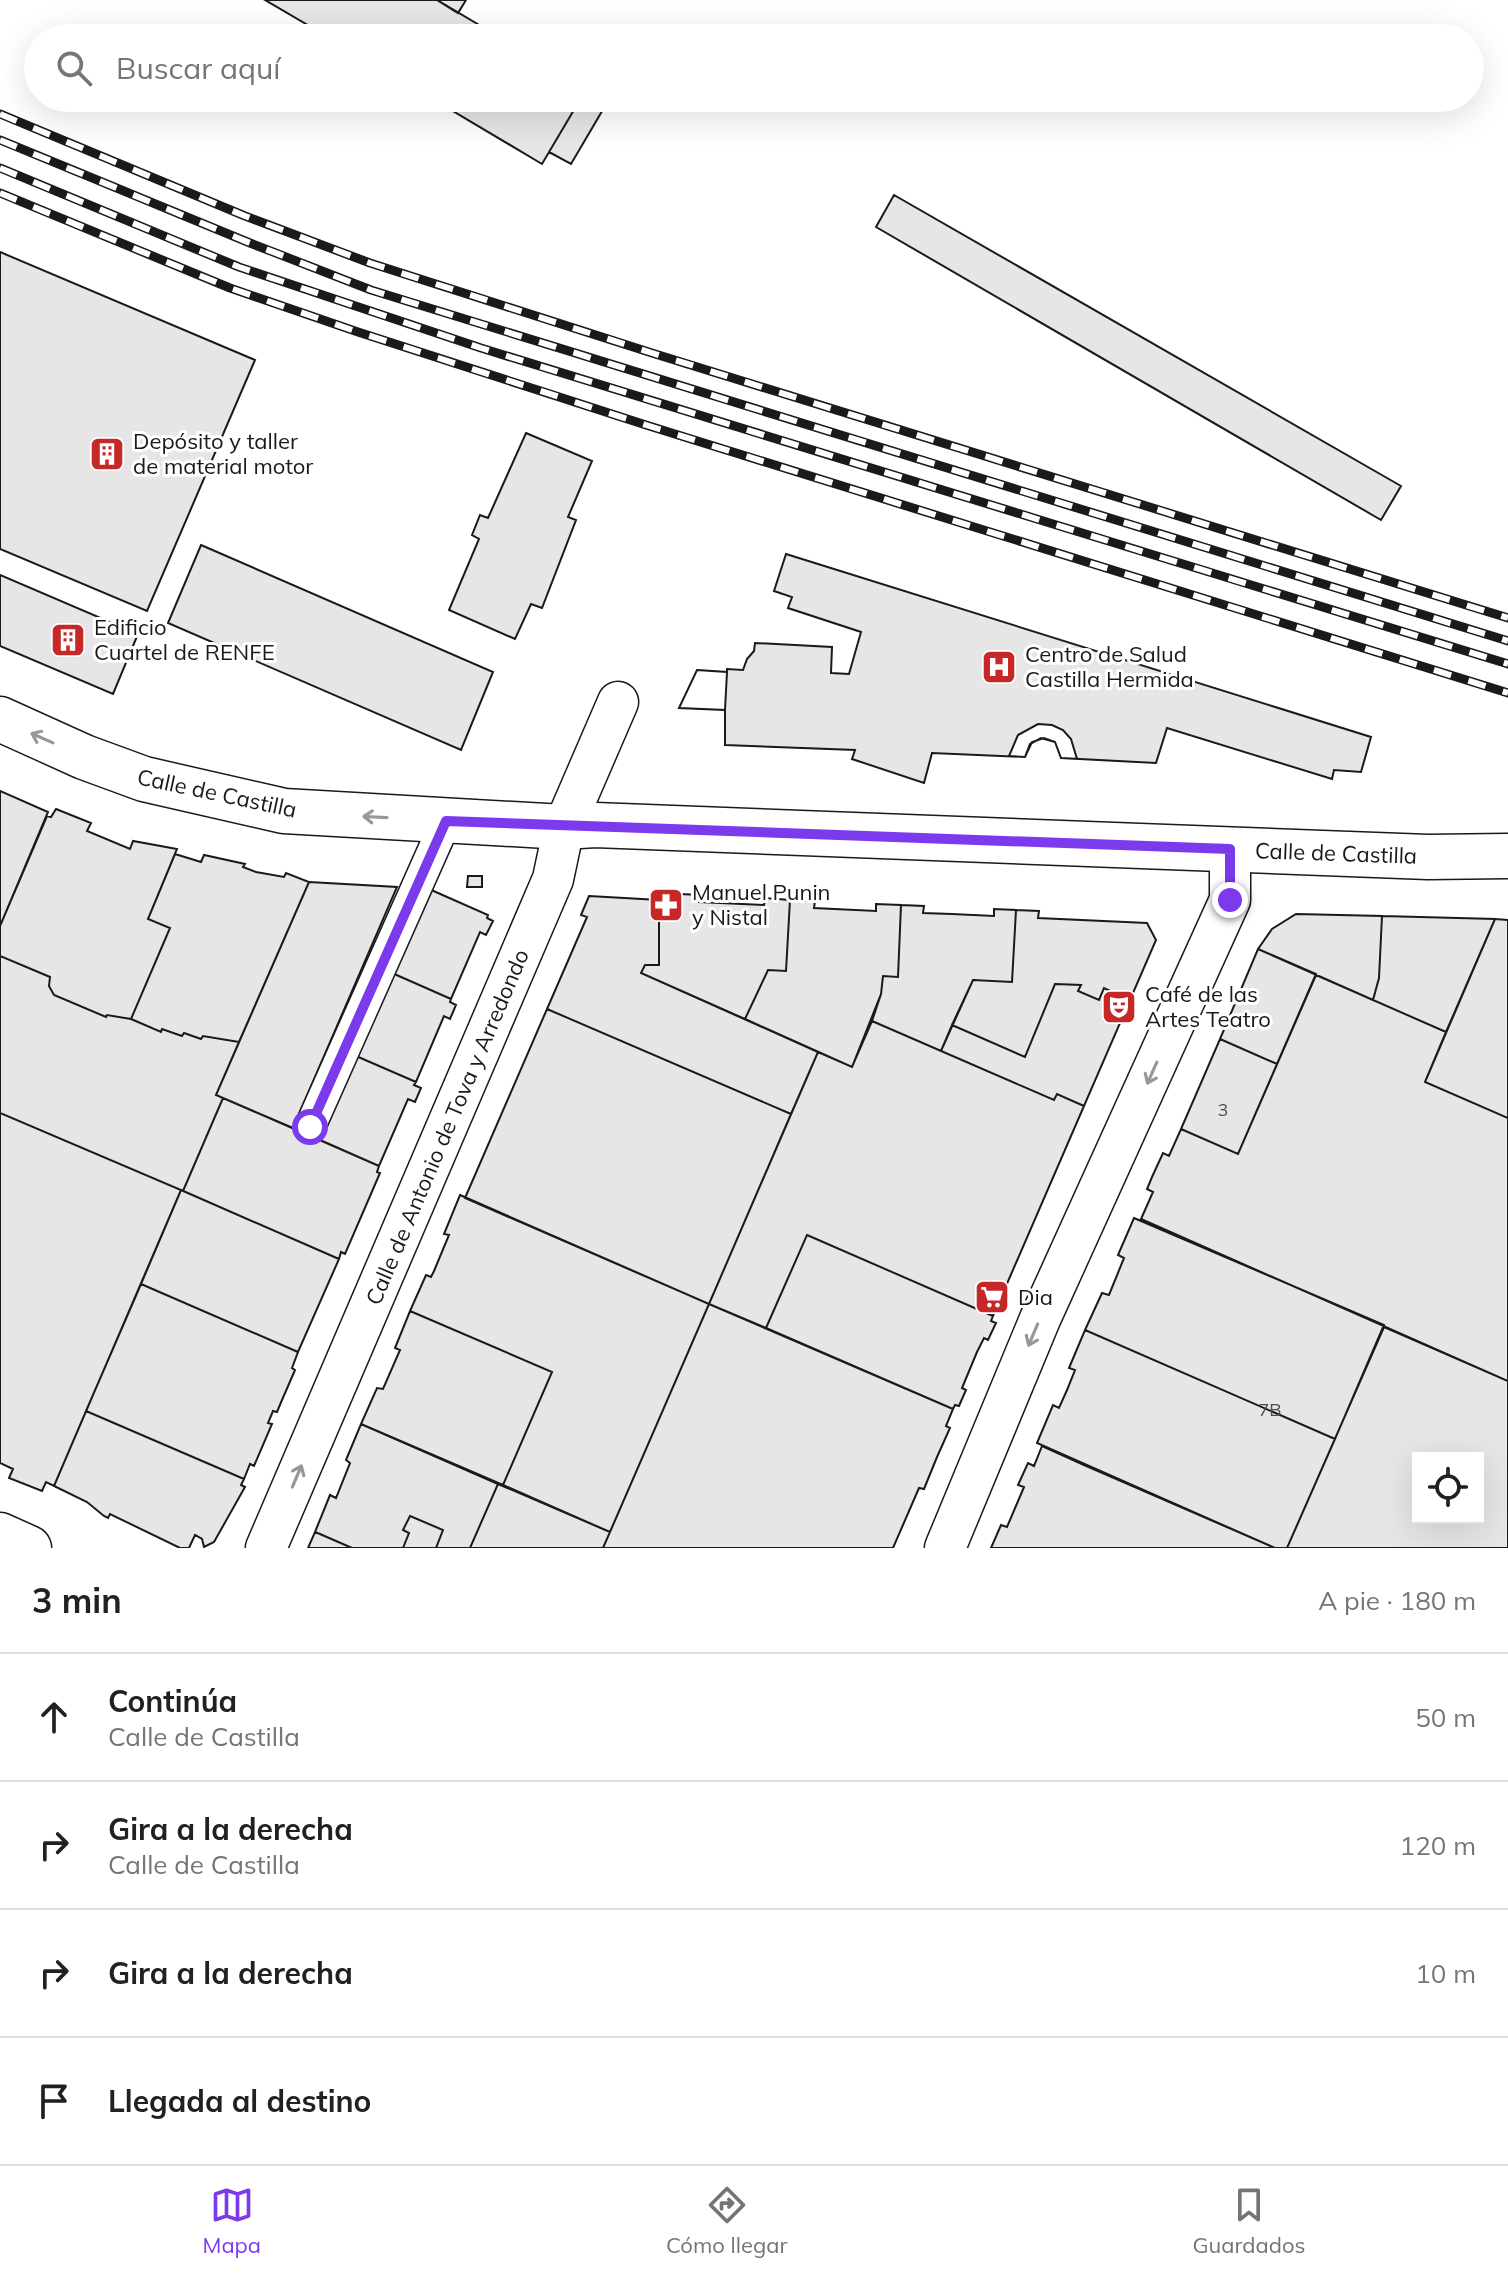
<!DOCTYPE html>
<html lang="es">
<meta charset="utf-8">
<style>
body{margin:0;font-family:Mulish,sans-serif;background:#f2f2f2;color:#202124}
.controls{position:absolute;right:24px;bottom:24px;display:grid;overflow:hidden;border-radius:0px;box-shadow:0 8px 32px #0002}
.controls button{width:72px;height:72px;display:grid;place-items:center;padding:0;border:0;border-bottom:2px solid #e0e0e0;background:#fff;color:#202124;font:40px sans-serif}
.stop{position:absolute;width:24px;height:24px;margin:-18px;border:6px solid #7c3aed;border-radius:50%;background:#fff}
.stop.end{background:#7c3aed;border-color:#fff;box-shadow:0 2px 8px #0008}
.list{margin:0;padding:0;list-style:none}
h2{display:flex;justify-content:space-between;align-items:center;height:104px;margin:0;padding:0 32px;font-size:34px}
h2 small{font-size:26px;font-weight:400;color:#757577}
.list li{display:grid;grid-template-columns:52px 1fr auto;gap:24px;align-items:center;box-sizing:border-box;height:128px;padding:0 32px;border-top:2px solid #e0e0e0}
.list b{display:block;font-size:30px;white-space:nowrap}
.list p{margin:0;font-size:26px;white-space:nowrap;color:#757577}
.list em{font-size:26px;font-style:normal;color:#757577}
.icon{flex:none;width:44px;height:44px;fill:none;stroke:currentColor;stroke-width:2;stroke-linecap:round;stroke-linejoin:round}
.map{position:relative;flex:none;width:1508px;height:1548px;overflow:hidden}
.search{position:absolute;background:#fff;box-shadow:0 8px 32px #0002;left:24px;right:24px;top:24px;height:88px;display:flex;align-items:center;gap:20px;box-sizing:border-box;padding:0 28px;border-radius:44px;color:#757577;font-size:30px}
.sheet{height:616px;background:#fff}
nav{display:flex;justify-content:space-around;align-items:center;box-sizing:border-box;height:112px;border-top:2px solid #e0e0e0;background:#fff;font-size:22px;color:#757577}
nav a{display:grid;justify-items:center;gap:4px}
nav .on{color:#7c3aed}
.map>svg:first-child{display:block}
.building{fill:#e6e6e6;stroke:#1a1a1a;stroke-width:2;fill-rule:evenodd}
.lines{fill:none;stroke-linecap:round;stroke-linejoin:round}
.pedestrian-casing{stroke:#1a1a1a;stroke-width:33}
.minor-casing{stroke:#1a1a1a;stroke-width:43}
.primary-casing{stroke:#1a1a1a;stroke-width:47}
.pedestrian{stroke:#fff;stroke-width:30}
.minor{stroke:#fff;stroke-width:40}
.primary{stroke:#fff;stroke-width:44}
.rail-casing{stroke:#1a1a1a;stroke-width:9}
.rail{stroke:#fff;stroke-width:6;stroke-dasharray:18;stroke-linecap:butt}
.oneway{stroke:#989898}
.route{stroke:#7c3aed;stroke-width:10}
.labels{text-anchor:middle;stroke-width:6;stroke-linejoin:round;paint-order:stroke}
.number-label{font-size:18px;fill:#4d4d4d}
.poi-label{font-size:22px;fill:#1a1a1a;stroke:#fff;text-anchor:start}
.street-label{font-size:22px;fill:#1a1a1a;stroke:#fff}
</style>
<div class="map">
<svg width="1508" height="1548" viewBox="0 0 1508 1548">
<rect width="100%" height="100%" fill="#fff"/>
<!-- building -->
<path class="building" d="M 265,0 L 437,0 L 501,38 L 330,38 Z
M 437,0 L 466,0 L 458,13 Z
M 431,98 L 581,98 L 542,164 Z
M 581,98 L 603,98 L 608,101 L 571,164 L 549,152 Z
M 894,195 L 1401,486 L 1381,520 L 876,227 Z
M 0,252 L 255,360 L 147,611 L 0,549 Z
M 526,433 L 592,461 L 568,517 L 576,520 L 542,608 L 531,604 L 515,639 L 449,610 L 479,539 L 472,535 L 480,515 L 488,518 Z
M 201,545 L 493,672 L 461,750 L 168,623 Z
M 786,554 L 1371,737 L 1361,772 L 1334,770 L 1332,779 L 1167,728 L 1156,763 L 1061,758 L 1055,742 L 1041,738 L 1030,744 L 1025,757 L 932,753 L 924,783 L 852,759 L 855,750 L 725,745 L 725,710 L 679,708 L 697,670 L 727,672 L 727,669 L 743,670 L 747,659 L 754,651 L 755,643 L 832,647 L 831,673 L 849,674 L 861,632 L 788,608 L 792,597 L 774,591 Z
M 0,575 L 138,634 L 113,694 L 0,646 Z
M 697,670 L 727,672 L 725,710 L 679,708 Z
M 1038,724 L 1052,725 L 1063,730 L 1071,739 L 1077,759 L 1061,758 L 1055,742 L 1044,738 L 1032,742 L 1025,757 L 1009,756 L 1018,735 Z
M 0,791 L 48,812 L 0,926 Z
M 56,809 L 91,823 L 87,831 L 130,849 L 133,841 L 177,849 L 148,919 L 170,928 L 131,1019 L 107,1015 L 106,1017 L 54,995 L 49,986 L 50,977 L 0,956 L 0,926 L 47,816 L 51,817 Z
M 175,854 L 201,862 L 204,855 L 245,864 L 243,867 L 256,872 L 284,877 L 286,873 L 309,882 L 239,1042 L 203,1036 L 201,1039 L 184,1033 L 182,1036 L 162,1029 L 161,1032 L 131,1019 L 170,928 L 148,919 Z
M 468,876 L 482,876 L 482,887 L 467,887 Z
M 309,882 L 397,887 L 293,1128 L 216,1095 Z
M 429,889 L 488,915 L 487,918 L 493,921 L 486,935 L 480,932 L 451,999 L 392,973 Z
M 659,893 L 700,895 L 699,902 L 764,905 L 765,898 L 790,900 L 786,971 L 768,970 L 745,1019 L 641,973 L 645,965 L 659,965 Z
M 589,896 L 659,900 L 659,965 L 645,965 L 641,973 L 818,1052 L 791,1114 L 547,1009 L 587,917 L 581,915 Z
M 790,900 L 815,901 L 814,908 L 876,911 L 876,904 L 901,905 L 898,977 L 883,976 L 881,994 L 852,1067 L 745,1019 L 768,970 L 786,971 Z
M 901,905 L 924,906 L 923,913 L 952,914 L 994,916 L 994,909 L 1016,910 L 1012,982 L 973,980 L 941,1051 L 872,1021 L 881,994 L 883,976 L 898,977 Z
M 1016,910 L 1039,911 L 1038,918 L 1147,923 L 1156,940 L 1130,1000 L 1104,988 L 1099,1000 L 1078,991 L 1081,985 L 1055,984 L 1025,1057 L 952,1025 L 973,980 L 1012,982 Z
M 1296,914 L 1382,916 L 1379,978 L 1373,1000 L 1258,949 L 1272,929 Z
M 1382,916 L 1495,919 L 1446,1032 L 1373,1000 L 1379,978 Z
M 1495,919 L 1508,920 L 1508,1118 L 1425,1082 Z
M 1258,949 L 1316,974 L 1277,1064 L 1220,1039 Z
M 0,956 L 50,977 L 49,986 L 54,995 L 106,1017 L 107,1015 L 131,1019 L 161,1032 L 162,1029 L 182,1036 L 184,1033 L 201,1039 L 203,1036 L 239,1042 L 216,1095 L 223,1098 L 183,1191 L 0,1113 Z
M 392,973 L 451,999 L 450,1002 L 456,1005 L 450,1019 L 444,1016 L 416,1082 L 356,1056 Z
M 1316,975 L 1446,1032 L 1425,1082 L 1508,1118 L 1508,1381 L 1141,1219 L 1153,1192 L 1147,1189 L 1152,1177 L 1163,1153 L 1169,1156 L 1181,1129 L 1238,1154 Z
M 1055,984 L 1081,985 L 1078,991 L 1099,1000 L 1104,988 L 1130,1000 L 1084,1106 L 1057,1094 L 1054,1100 L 941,1051 L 952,1025 L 1025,1057 Z
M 547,1009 L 791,1114 L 709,1304 L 465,1198 Z
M 872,1021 L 1054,1100 L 1057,1094 L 1084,1106 L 993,1316 L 807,1235 L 766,1328 L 709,1304 L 818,1052 L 852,1067 Z
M 1220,1039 L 1277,1064 L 1238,1154 L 1181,1129 Z
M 356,1056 L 416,1082 L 414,1085 L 421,1088 L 415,1102 L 408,1099 L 379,1166 L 320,1140 Z
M 223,1098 L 379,1166 L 377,1172 L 380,1173 L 345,1254 L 341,1252 L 339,1259 L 183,1191 Z
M 0,1113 L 181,1190 L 54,1486 L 46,1482 L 42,1491 L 9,1478 L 13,1469 L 0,1463 Z
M 181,1190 L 339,1259 L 298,1352 L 141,1284 Z
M 460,1195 L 709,1304 L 610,1532 L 503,1485 L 552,1372 L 410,1311 L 426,1275 L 431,1277 L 434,1271 L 449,1235 L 444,1234 Z
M 1134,1218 L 1384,1325 L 1335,1439 L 1085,1330 L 1102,1293 L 1109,1295 L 1124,1258 L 1118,1255 Z
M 807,1235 L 993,1316 L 991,1321 L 996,1323 L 988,1340 L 984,1338 L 977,1352 L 962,1388 L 966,1390 L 959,1406 L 955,1405 L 953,1409 L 766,1328 Z
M 141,1284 L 298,1352 L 292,1368 L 295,1370 L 282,1400 L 277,1412 L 273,1411 L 268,1423 L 272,1424 L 254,1466 L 250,1464 L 244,1479 L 86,1411 Z
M 709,1304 L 953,1409 L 946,1426 L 950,1428 L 937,1457 L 924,1489 L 919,1488 L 893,1548 L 603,1548 Z
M 410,1311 L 552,1372 L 503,1485 L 361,1424 L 377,1388 L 383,1389 L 400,1350 L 395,1348 Z
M 1384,1327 L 1508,1381 L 1508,1548 L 1287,1548 ZM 1418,1458 L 1478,1458 L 1478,1518 L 1418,1518 Z
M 1085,1330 L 1335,1439 L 1287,1548 L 1275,1548 L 1037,1443 L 1053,1405 L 1059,1408 L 1067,1390 L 1075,1370 L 1069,1368 Z
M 86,1411 L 244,1479 L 241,1485 L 245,1487 L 214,1542 L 204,1547 L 202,1539 L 195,1535 L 189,1548 L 180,1548 L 110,1514 L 108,1518 L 104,1516 L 87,1502 L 54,1486 Z
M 361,1424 L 498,1484 L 470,1548 L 436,1548 L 443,1530 L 410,1516 L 403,1530 L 409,1533 L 403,1548 L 352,1548 L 315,1532 L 330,1495 L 336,1498 L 350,1463 L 346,1460 Z
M 1042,1446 L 1084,1465 L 1275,1548 L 991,1548 L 1001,1525 L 1007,1527 L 1024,1487 L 1018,1485 L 1028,1463 L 1034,1466 Z
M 498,1484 L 610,1532 L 603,1548 L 470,1548 Z
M 410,1516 L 443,1530 L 436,1548 L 403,1548 L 409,1533 L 403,1530 Z
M 315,1532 L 320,1534 L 352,1548 L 308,1548 Z"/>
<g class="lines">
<!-- pedestrian casing -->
<g class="pedestrian-casing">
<path id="pedestrian" d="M 310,1127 L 446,821"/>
</g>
<!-- minor casing -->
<g class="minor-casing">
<path id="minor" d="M 266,1548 L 553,879 L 564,827 L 618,702
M 945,1548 L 1040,1319 L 1230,900 L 1230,849"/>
</g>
<!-- primary casing -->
<g class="primary-casing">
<path id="primary" d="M 0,719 L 84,757 L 144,779 L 284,811 L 564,827 L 595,825 L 1428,857 L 1508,856
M 0,1535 L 29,1548"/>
</g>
<!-- pedestrian -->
<use href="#pedestrian" class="pedestrian"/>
<!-- minor -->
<use href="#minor" class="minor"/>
<!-- primary -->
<use href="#primary" class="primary"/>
<!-- rail casing -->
<g class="rail-casing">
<path id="rail" d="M 0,114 L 245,216 L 370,263 L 652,353 L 1508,618
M 0,140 L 250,243 L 371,290 L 1508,641
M 0,168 L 239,267 L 481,348 L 1508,664
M 0,193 L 230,288 L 358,332 L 646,425 L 1508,693"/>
</g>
<!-- rail -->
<use href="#rail" class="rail"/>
</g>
<!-- one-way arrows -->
<defs><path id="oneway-shaft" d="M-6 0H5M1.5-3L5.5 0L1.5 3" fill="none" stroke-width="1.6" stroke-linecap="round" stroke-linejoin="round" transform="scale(2)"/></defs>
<g class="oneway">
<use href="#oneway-shaft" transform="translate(42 738) rotate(-156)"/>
<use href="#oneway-shaft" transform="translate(375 817) rotate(-177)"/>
<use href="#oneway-shaft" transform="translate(1152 1073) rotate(114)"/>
<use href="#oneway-shaft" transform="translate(1033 1335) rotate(113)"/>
<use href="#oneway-shaft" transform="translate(297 1476) rotate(-67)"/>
</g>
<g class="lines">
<!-- route -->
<path class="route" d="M 310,1127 L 446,821 L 1230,849 L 1230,900"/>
</g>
<!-- icons -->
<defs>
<g id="building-square" transform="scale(1.8)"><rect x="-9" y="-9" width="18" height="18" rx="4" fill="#c62828" stroke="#fff"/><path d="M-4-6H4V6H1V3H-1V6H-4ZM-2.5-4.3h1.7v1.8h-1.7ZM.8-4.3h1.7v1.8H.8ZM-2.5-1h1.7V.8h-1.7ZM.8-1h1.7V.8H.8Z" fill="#fff"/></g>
<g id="hospital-square" transform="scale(1.8)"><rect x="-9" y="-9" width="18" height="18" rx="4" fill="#c62828" stroke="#fff"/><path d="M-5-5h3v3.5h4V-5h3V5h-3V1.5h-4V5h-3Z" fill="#fff"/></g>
<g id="pharmacy-square" transform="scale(1.8)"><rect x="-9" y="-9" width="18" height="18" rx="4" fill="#c62828" stroke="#fff"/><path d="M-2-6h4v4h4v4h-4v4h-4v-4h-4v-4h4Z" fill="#fff"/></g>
<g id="theatre-square" transform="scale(1.8)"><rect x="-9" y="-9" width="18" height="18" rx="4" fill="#c62828" stroke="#fff"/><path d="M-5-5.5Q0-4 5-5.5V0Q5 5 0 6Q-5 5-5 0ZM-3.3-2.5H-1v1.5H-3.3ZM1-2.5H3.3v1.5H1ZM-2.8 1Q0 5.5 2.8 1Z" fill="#fff"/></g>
<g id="supermarket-square" transform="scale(1.8)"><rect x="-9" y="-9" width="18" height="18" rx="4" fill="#c62828" stroke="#fff"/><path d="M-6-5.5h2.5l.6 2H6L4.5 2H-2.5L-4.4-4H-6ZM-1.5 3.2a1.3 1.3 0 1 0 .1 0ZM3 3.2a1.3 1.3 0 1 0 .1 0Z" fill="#fff"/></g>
</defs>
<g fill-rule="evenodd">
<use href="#building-square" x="107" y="454"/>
<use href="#building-square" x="68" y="640"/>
<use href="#hospital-square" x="999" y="667"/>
<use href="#pharmacy-square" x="666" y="905"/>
<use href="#theatre-square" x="1119" y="1007"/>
<use href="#supermarket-square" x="992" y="1297"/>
</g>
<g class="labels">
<!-- number labels -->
<g class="number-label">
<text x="1223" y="1116">3</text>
<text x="1270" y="1416">7B</text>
</g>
<!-- poi labels -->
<g class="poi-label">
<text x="133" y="449">Depósito y taller<tspan x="133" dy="25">de material motor</tspan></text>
<text x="94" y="635">Edificio<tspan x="94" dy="25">Cuartel de RENFE</tspan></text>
<text x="1025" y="662">Centro de Salud<tspan x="1025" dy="25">Castilla Hermida</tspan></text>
<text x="692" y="900">Manuel Punin<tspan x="692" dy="25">y Nistal</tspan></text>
<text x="1145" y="1002">Café de las<tspan x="1145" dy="25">Artes Teatro</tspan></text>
<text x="1018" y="1305">Dia</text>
</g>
<!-- street labels -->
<g class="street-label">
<text transform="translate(217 793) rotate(12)" y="8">Calle de Castilla</text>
<text transform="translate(1336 853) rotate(2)" y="8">Calle de Castilla</text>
<text transform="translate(447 1127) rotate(-67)" y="8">Calle de Antonio de Tova y Arredondo</text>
</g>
</g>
</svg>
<div class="controls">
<button><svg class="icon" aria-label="locate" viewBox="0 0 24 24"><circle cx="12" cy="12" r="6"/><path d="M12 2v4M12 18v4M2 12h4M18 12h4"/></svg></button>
</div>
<div class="stop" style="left:310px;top:1127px"></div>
<div class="stop end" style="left:1230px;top:900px"></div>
<div class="search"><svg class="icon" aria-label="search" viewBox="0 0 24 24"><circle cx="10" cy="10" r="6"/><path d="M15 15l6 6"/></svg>Buscar aquí</div>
</div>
<section class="sheet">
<h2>3 min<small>A pie · 180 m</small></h2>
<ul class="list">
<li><svg class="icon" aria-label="ahead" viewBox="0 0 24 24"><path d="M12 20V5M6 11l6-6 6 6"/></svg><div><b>Continúa</b><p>Calle de Castilla</p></div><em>50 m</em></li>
<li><svg class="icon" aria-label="right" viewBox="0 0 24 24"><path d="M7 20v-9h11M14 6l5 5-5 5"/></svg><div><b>Gira a la derecha</b><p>Calle de Castilla</p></div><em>120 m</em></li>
<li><svg class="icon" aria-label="right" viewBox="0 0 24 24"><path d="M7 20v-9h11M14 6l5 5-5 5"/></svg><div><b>Gira a la derecha</b></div><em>10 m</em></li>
<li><svg class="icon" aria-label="arrive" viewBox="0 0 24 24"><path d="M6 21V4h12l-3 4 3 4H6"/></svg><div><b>Llegada al destino</b></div></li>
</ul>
</section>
<nav>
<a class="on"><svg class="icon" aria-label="map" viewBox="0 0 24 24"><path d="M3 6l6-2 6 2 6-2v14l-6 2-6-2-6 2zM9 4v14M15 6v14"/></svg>Mapa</a>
<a><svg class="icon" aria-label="directions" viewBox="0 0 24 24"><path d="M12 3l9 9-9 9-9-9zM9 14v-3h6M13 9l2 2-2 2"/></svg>Cómo llegar</a>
<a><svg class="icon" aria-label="saved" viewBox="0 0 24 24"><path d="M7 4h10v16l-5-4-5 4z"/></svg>Guardados</a>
</nav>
